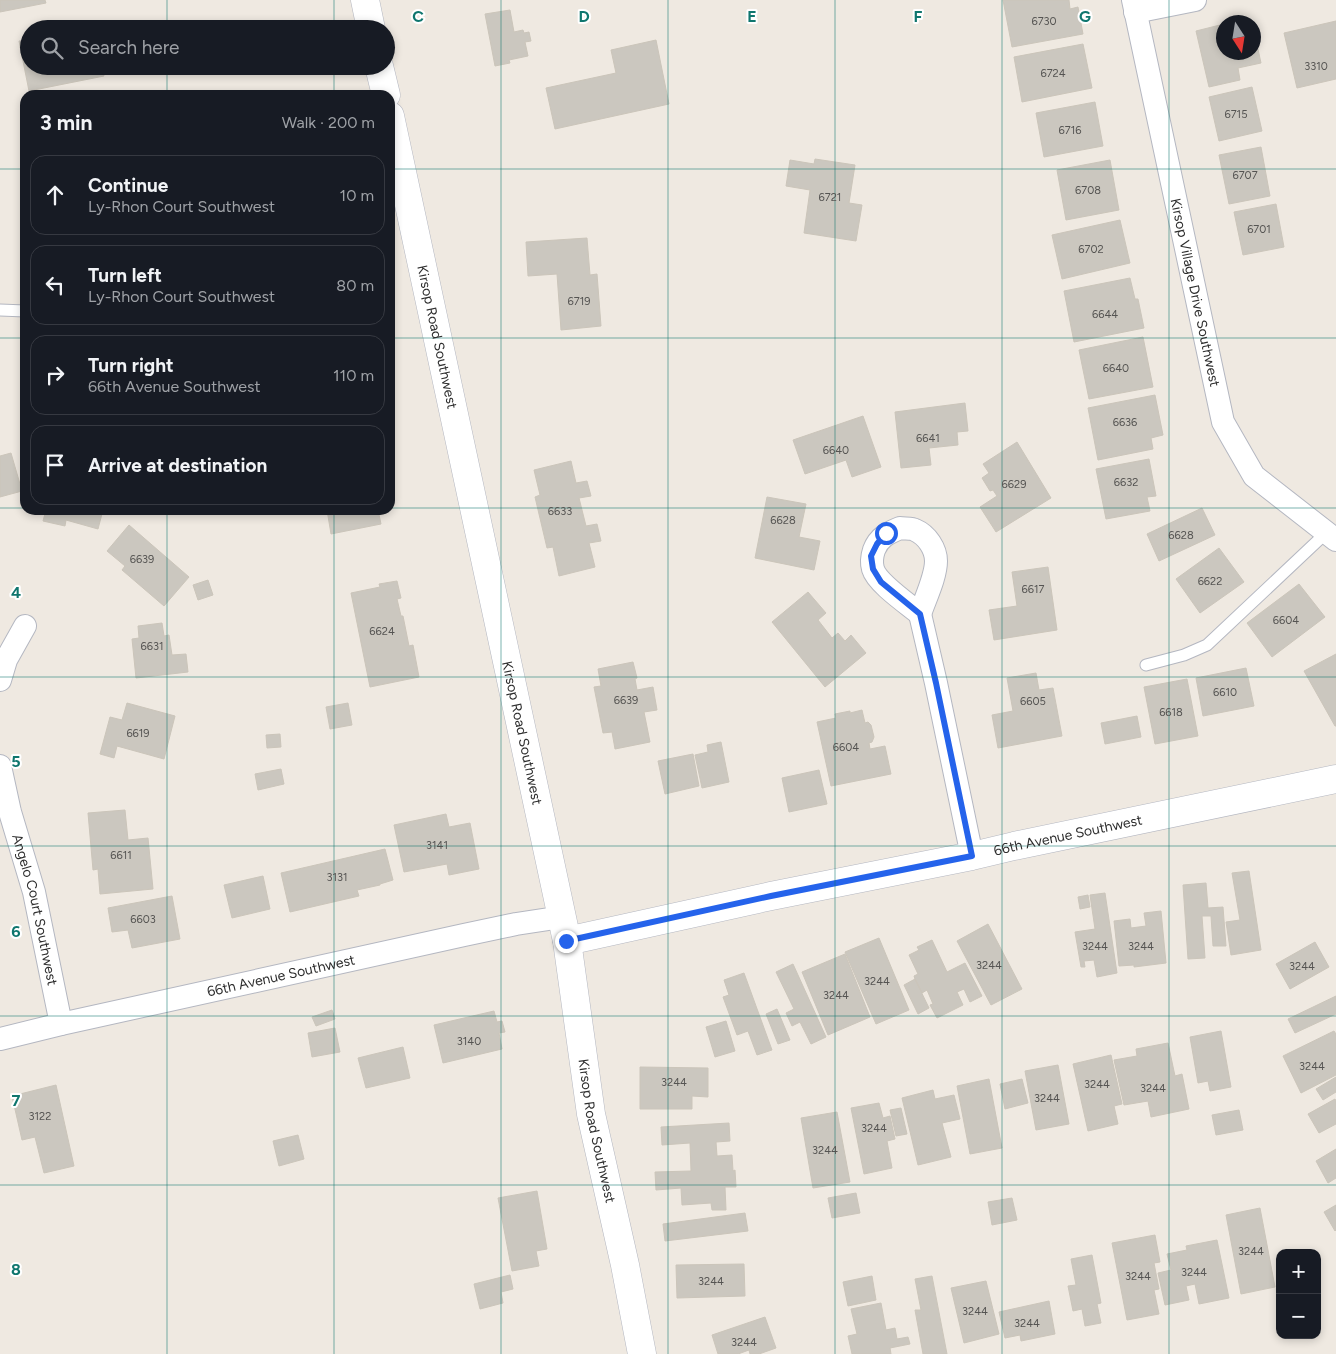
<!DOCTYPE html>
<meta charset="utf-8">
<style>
body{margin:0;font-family:Figtree,sans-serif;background:#242831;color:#f1f3f6}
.controls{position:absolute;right:15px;bottom:15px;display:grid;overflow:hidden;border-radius:10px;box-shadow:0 2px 8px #0003}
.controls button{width:45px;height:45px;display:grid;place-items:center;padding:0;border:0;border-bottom:1px solid #363941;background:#171b24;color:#f1f3f6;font:25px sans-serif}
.compass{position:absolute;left:1216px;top:15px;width:45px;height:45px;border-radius:50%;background:#171b24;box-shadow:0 2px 8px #0003;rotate:168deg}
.stop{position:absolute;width:15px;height:15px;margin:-11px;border:4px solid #2563eb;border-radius:50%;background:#fff}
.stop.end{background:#2563eb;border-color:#fff;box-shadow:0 1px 5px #0008}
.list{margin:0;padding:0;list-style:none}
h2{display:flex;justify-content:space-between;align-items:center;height:65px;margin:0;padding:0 20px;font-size:21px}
h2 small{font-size:16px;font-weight:400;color:#9ea1a6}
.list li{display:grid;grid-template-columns:32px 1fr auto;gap:15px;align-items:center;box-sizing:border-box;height:80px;margin:0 10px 10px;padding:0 10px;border:1px solid #363941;border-radius:15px}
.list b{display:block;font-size:19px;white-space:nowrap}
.list p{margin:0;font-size:16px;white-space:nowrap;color:#9ea1a6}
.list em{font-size:16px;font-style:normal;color:#9ea1a6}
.icon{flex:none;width:28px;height:28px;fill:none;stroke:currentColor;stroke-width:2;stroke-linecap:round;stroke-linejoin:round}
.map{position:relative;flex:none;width:1336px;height:1354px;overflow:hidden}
.search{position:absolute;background:#171b24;box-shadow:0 2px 8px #0003;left:20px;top:20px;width:375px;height:55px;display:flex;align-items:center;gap:12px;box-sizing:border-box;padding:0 18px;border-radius:28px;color:#9ea1a6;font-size:19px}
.panel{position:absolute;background:#171b24;box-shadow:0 2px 8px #0003;left:20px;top:90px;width:375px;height:425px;border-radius:15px}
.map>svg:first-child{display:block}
.building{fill:#cbc7bf;stroke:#cbc5ba}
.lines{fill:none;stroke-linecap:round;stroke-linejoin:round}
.lane-casing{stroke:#b4b7c1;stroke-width:13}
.street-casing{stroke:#b4b7c1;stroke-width:24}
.secondary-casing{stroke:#b4b7c1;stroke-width:29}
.lane{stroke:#fff;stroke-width:11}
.street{stroke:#fff;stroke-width:22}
.secondary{stroke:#fff;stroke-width:28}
.route{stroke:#2563eb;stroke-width:6}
.grid{fill:none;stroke:#0f766e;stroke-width:1;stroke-opacity:0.55}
.labels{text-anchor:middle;stroke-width:4;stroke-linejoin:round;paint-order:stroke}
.number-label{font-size:11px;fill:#555452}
.street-label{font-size:14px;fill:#2e2e2e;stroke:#fff}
.grid-label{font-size:16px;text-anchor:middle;font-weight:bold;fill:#0f766e;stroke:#fff;stroke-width:4;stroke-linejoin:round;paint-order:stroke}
</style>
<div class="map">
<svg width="1336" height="1354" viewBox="0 0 1336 1354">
<rect width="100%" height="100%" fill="#efe9e1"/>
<!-- building -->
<path class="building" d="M 0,0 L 45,0 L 46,3 L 0,12 Z
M 1003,0 L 1069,0 L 1070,9 L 1078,7 L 1083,34 L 1012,47 Z
M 510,10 L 514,32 L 523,30 L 524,33 L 529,32 L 531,41 L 525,42 L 528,56 L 509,60 L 510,63 L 495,66 L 485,14 Z
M 1336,21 L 1336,79 L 1297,88 L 1284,33 Z
M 1224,24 L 1224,52 L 1254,52 L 1254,31 L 1261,63 L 1238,68 L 1240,80 L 1209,87 L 1196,31 Z
M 29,40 L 29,66 L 102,66 L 104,76 L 29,91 L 19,41 Z
M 656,40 L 669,104 L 555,129 L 546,88 L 616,73 L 611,50 Z
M 1083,44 L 1092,88 L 1022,102 L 1014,57 Z
M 1252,87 L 1262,131 L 1219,141 L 1209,97 Z
M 1095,102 L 1103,146 L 1044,157 L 1036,113 Z
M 1261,147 L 1270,196 L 1229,204 L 1219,155 Z
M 815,159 L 855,165 L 849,203 L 862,205 L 856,241 L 804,233 L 810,190 L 786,186 L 790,160 L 814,164 Z
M 1110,160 L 1119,210 L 1066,220 L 1057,170 Z
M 1276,204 L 1284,247 L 1243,255 L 1234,212 Z
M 1120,220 L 1130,263 L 1062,279 L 1052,235 Z
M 587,238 L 590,275 L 597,274 L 601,326 L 561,330 L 557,274 L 528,276 L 526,242 Z
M 1130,278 L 1135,299 L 1138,299 L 1144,328 L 1074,342 L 1064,291 Z
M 1143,337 L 1153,387 L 1089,399 L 1079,350 Z
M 1155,395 L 1163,435 L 1151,438 L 1153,449 L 1098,460 L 1088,408 Z
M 965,403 L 968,431 L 957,432 L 958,445 L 929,448 L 931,465 L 901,468 L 895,412 Z
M 863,416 L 881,467 L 852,477 L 846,460 L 805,474 L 793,440 Z
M 1017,442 L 1051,498 L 996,532 L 980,507 L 997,496 L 993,490 L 990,491 L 982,478 L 989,473 L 983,464 Z
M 11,453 L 22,491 L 0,497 L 0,456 Z
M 1149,459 L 1156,496 L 1147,497 L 1150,511 L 1106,519 L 1096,469 Z
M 571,461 L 576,483 L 587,481 L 591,496 L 579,498 L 586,526 L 597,524 L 601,541 L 589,543 L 595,567 L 559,576 L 553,547 L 547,548 L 535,497 L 540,495 L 534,470 Z
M 767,497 L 806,504 L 799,537 L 820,541 L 814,570 L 755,558 Z
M 1202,508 L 1215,535 L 1159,561 L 1147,534 Z
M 46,510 L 103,510 L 98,529 L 66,520 L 65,526 L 43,521 Z
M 327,510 L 378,510 L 381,524 L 331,534 Z
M 129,525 L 189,577 L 164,606 L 122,570 L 125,566 L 107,551 Z
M 1219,548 L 1244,582 L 1200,613 L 1176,579 Z
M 1048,567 L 1057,630 L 994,640 L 989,610 L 1017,606 L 1012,572 Z
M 208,580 L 213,595 L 198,600 L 193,585 Z
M 397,581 L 401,598 L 397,599 L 401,616 L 403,616 L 409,646 L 413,645 L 419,677 L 370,687 L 351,593 L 380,587 L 379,584 Z
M 1299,584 L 1325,617 L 1272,657 L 1247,623 Z
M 808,592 L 826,613 L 818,620 L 832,638 L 838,633 L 845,641 L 851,635 L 866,653 L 825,687 L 772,622 Z
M 162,623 L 164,636 L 169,635 L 172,655 L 186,654 L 188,672 L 136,678 L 132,639 L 139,638 L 138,626 Z
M 1336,654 L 1336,726 L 1335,726 L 1304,671 Z
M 633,662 L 637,678 L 635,679 L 637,690 L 653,687 L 657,710 L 644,712 L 650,742 L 615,749 L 612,732 L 603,733 L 594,687 L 601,686 L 598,669 Z
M 1246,668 L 1254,706 L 1203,716 L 1196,678 Z
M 1036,673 L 1039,690 L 1053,688 L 1062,736 L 998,748 L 992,715 L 1013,711 L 1007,678 Z
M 1187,679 L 1198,736 L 1155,744 L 1144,687 Z
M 127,703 L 175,716 L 164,759 L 117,746 L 114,758 L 100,754 L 110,717 L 122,720 Z
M 348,703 L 352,725 L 330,729 L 326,707 Z
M 862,710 L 865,723 L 868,722 L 871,725 L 874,737 L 872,742 L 869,743 L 870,749 L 885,746 L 891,774 L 831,786 L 817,722 L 836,718 L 835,714 L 850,711 L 850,713 Z
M 1137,716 L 1141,737 L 1105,744 L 1101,723 Z
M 280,734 L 281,747 L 267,748 L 266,735 Z
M 721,742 L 729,782 L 702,788 L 695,755 L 708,752 L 707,745 Z
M 693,754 L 699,786 L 665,794 L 658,761 Z
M 281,769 L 284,784 L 258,790 L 255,774 Z
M 819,770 L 827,804 L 789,812 L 782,778 Z
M 125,810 L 128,840 L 148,838 L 153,889 L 100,894 L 98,869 L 93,870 L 88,813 Z
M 446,814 L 449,827 L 470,823 L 479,869 L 449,875 L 447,864 L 404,872 L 394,825 Z
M 385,849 L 393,880 L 380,884 L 380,885 L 357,890 L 359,896 L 290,912 L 281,873 Z
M 1249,871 L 1261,950 L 1231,955 L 1226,922 L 1240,920 L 1232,873 Z
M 263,876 L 270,909 L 232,918 L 224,885 Z
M 1206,883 L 1208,908 L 1223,907 L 1226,946 L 1213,946 L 1211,916 L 1202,916 L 1205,958 L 1188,959 L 1183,885 Z
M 1105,893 L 1117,973 L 1097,977 L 1094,960 L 1084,961 L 1085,967 L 1081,967 L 1075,932 L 1095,929 L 1090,895 Z
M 1088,895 L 1090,907 L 1080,909 L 1078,897 Z
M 172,896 L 180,939 L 132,948 L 128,930 L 112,932 L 108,908 Z
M 1161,911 L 1166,963 L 1134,967 L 1134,965 L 1119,966 L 1114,921 L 1130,919 L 1131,928 L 1146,926 L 1144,913 Z
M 988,924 L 1022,989 L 991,1005 L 957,941 Z
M 879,938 L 909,1010 L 876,1024 L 845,952 Z
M 932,940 L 947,972 L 965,963 L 982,996 L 970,1002 L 964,989 L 957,992 L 963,1005 L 937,1018 L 930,1005 L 933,1004 L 927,990 L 922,993 L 915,979 L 914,976 L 918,974 L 909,955 L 919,950 L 917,947 Z
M 1315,942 L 1329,967 L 1290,989 L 1276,964 Z
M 845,954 L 870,1017 L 828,1035 L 802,972 Z
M 793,964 L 826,1037 L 811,1044 L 800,1022 L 792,1026 L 786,1013 L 794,1009 L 776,972 Z
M 744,973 L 772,1050 L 757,1055 L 748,1031 L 737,1035 L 723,997 L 729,995 L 724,980 Z
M 915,979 L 929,1008 L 918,1014 L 904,985 Z
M 1336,996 L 1336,1014 L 1295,1033 L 1288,1019 Z
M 777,1009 L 790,1040 L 778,1044 L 766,1014 Z
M 332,1010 L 335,1019 L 316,1026 L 312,1017 Z
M 494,1011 L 497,1022 L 502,1021 L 505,1032 L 499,1033 L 502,1049 L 443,1063 L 434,1025 Z
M 726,1021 L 735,1051 L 715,1057 L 706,1027 Z
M 335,1028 L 340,1052 L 312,1057 L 308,1033 Z
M 1221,1031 L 1231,1087 L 1210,1091 L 1208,1081 L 1198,1083 L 1190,1037 Z
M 1334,1031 L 1336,1034 L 1336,1075 L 1301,1093 L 1283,1056 Z
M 1168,1043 L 1175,1076 L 1182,1074 L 1189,1109 L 1151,1117 L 1148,1101 L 1124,1105 L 1114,1060 L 1137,1056 L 1136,1049 Z
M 403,1047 L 410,1078 L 366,1088 L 358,1058 Z
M 1111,1055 L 1122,1104 L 1114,1106 L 1118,1124 L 1088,1131 L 1073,1064 Z
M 1058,1065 L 1069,1124 L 1036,1130 L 1025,1071 Z
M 640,1067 L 708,1068 L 708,1097 L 692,1096 L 692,1109 L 640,1109 Z
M 1336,1077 L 1336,1092 L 1323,1100 L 1316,1089 Z
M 989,1079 L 1002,1148 L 970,1154 L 957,1086 Z
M 1022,1079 L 1028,1103 L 1005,1109 L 1000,1084 Z
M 56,1085 L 74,1166 L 44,1173 L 35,1137 L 22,1140 L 12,1096 Z
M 933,1090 L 935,1099 L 954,1095 L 960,1119 L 942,1123 L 951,1157 L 918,1165 L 902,1098 Z
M 1335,1099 L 1336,1101 L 1336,1124 L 1319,1133 L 1308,1114 Z
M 879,1103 L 883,1118 L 890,1116 L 895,1139 L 887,1141 L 892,1168 L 864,1174 L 851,1108 Z
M 901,1108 L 907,1134 L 896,1136 L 890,1110 Z
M 1239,1110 L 1243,1130 L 1216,1135 L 1212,1115 Z
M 837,1112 L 850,1182 L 813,1188 L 801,1118 Z
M 729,1123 L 730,1141 L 716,1142 L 717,1156 L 732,1155 L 733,1171 L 735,1170 L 736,1187 L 725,1187 L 726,1210 L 712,1210 L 711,1203 L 682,1205 L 681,1188 L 656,1190 L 655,1172 L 691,1171 L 690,1143 L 662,1145 L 661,1127 Z
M 298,1135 L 304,1159 L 279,1166 L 273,1141 Z
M 1336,1149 L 1336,1178 L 1328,1183 L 1316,1161 Z
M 537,1191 L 547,1249 L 536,1251 L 539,1266 L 512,1271 L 498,1198 Z
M 856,1193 L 860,1213 L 832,1218 L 828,1198 Z
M 1012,1198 L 1017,1220 L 992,1225 L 988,1202 Z
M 1336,1205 L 1336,1230 L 1335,1231 L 1324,1212 Z
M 1260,1208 L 1275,1287 L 1241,1294 L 1226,1215 Z
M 745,1213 L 748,1231 L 665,1241 L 663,1224 Z
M 1155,1235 L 1160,1262 L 1154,1263 L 1159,1289 L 1154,1290 L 1159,1314 L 1127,1320 L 1112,1243 Z
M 1217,1240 L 1229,1298 L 1199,1304 L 1195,1284 L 1186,1286 L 1189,1300 L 1165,1305 L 1158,1273 L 1171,1270 L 1167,1254 L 1187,1250 L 1186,1246 Z
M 1092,1255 L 1101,1303 L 1097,1304 L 1101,1323 L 1085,1326 L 1082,1309 L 1073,1311 L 1068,1286 L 1076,1285 L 1071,1259 Z
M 744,1264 L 745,1296 L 677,1298 L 676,1265 Z
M 510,1275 L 513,1289 L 501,1292 L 503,1303 L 480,1309 L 474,1284 Z
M 872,1276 L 876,1300 L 848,1306 L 843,1282 Z
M 932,1276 L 947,1354 L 923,1354 L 915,1310 L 921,1310 L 915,1279 Z
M 986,1281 L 999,1334 L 964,1343 L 951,1288 Z
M 1049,1301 L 1055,1334 L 1021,1341 L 1020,1335 L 1005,1338 L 999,1312 Z
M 881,1303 L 886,1330 L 895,1328 L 897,1339 L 908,1337 L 910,1344 L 890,1348 L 891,1354 L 852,1354 L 848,1336 L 857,1334 L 851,1309 Z
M 765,1317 L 776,1348 L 759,1354 L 750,1354 L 749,1350 L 738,1354 L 718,1354 L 712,1335 Z"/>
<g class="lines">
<!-- lane casing -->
<g class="lane-casing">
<path id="lane" d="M 0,310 L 25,311
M 1146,665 L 1184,655 L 1207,645 L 1326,533"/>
</g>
<!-- street casing -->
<g class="street-casing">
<g id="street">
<path id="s1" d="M 1133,0 L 1223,422 L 1254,476 L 1336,540"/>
<path d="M 1135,12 L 1195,0"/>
<path d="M 900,528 C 904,529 911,528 915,530 C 927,535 936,549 936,561 C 936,577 925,599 920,614 C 908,604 877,583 873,569 C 871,562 872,556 874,550 C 879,537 888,533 900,528 Z"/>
<path d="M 920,614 L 936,683 L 972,856"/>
<path d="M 0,680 L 6,660 L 25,626"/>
<path id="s2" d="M 0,766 L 10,812 L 34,892 L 61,1024"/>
<path id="s3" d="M 0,1039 L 61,1024 L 464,935 L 516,924 L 562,917"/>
</g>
</g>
<!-- secondary casing -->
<g class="secondary-casing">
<g id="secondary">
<path d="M 365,0 L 371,29"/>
<path d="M 379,66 L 386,95"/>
<path id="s4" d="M 390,116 L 567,941 L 591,1114 L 625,1265 L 642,1354"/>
<path id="s5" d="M 567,941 L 771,896 L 972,856 L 1014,846 L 1336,779"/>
</g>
</g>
<!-- lane -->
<use href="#lane" class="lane"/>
<!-- street -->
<use href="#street" class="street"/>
<!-- secondary -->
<use href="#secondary" class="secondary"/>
</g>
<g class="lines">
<!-- route -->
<path class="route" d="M 566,941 L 771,896 L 972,856 L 936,683 L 920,614 L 881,582 L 873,569 L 871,556 L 877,544 L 886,533"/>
</g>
<!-- grid -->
<path class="grid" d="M 167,0 L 167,29M 334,0 L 334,29M 501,0 L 501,1354M 668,0 L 668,1354M 835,0 L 835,1354M 1002,0 L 1002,1354M 1169,0 L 1169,1354M 167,66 L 167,95M 334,66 L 334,95M 0,169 L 25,169M 390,169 L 1336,169M 0,338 L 25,338M 390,338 L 1336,338M 0,508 L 25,508M 390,508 L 1336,508M 167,510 L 167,1354M 334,510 L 334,1354M 0,677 L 1336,677M 0,846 L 1336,846M 0,1016 L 1336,1016M 0,1185 L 1336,1185"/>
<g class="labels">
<!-- number labels -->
<g class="number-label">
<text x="1044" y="25">6730</text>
<text x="1316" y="70">3310</text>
<text x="1053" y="77">6724</text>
<text x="1236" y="118">6715</text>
<text x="1070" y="134">6716</text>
<text x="1245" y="179">6707</text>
<text x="1088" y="194">6708</text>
<text x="830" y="201">6721</text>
<text x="1259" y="233">6701</text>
<text x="1091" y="253">6702</text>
<text x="579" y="305">6719</text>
<text x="1105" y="318">6644</text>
<text x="1116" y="372">6640</text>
<text x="1125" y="426">6636</text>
<text x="928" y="442">6641</text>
<text x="836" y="454">6640</text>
<text x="1126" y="486">6632</text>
<text x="1014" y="488">6629</text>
<text x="560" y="515">6633</text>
<text x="783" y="524">6628</text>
<text x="1181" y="539">6628</text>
<text x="142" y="563">6639</text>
<text x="1210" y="585">6622</text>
<text x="1033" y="593">6617</text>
<text x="1286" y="624">6604</text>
<text x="382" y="635">6624</text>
<text x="152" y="650">6631</text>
<text x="1225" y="696">6610</text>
<text x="626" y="704">6639</text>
<text x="1033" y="705">6605</text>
<text x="1171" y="716">6618</text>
<text x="138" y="737">6619</text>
<text x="846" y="751">6604</text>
<text x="437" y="849">3141</text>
<text x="121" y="859">6611</text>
<text x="337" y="881">3131</text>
<text x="143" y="923">6603</text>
<text x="1095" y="950">3244</text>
<text x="1141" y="950">3244</text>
<text x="989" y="969">3244</text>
<text x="1302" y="970">3244</text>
<text x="877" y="985">3244</text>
<text x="836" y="999">3244</text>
<text x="469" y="1045">3140</text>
<text x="1312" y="1070">3244</text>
<text x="674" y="1086">3244</text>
<text x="1097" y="1088">3244</text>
<text x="1153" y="1092">3244</text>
<text x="1047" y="1102">3244</text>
<text x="40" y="1120">3122</text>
<text x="874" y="1132">3244</text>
<text x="825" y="1154">3244</text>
<text x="1251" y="1255">3244</text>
<text x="1194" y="1276">3244</text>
<text x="1138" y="1280">3244</text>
<text x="711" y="1285">3244</text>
<text x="975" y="1315">3244</text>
<text x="1027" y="1327">3244</text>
<text x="744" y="1346">3244</text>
</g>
<!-- street labels -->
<g class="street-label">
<text dy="5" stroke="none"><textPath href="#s1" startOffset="299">Kirsop Village Drive Southwest</textPath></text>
<text dy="5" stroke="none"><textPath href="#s4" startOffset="226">Kirsop Road Southwest</textPath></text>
<text dy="5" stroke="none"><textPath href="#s4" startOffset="631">Kirsop Road Southwest</textPath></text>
<text dy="5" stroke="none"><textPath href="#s5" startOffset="512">66th Avenue Southwest</textPath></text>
<text dy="5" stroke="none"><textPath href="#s2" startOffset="148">Angelo Court Southwest</textPath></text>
<text dy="5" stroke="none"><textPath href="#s3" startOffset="288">66th Avenue Southwest</textPath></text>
<text dy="5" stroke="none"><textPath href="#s4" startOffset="1036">Kirsop Road Southwest</textPath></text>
</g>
</g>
<g class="grid-label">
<text x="418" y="22">C</text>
<text x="584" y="22">D</text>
<text x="752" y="22">E</text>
<text x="918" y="22">F</text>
<text x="1085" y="22">G</text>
<text x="16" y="598">4</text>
<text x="16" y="767">5</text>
<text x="16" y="937">6</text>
<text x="16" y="1106">7</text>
<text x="16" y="1275">8</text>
</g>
</svg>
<div class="controls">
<button>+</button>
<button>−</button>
</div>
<svg class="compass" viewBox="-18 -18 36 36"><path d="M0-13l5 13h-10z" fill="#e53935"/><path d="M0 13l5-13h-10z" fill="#9ea1a6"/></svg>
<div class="stop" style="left:886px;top:533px"></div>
<div class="stop end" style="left:566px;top:941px"></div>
<div class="search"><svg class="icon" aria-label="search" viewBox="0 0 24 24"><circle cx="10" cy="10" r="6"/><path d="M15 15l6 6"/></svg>Search here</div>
<section class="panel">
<h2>3 min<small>Walk · 200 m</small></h2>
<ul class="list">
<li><svg class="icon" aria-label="ahead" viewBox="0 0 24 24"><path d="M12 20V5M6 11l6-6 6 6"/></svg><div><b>Continue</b><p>Ly-Rhon Court Southwest</p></div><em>10 m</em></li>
<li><svg class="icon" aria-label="left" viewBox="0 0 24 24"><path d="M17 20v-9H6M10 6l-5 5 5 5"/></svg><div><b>Turn left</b><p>Ly-Rhon Court Southwest</p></div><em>80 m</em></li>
<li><svg class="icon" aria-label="right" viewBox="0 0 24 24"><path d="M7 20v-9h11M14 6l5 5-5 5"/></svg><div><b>Turn right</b><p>66th Avenue Southwest</p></div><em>110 m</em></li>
<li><svg class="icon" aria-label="arrive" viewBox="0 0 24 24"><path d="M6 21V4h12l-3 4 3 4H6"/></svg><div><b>Arrive at destination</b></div></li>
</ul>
</section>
</div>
